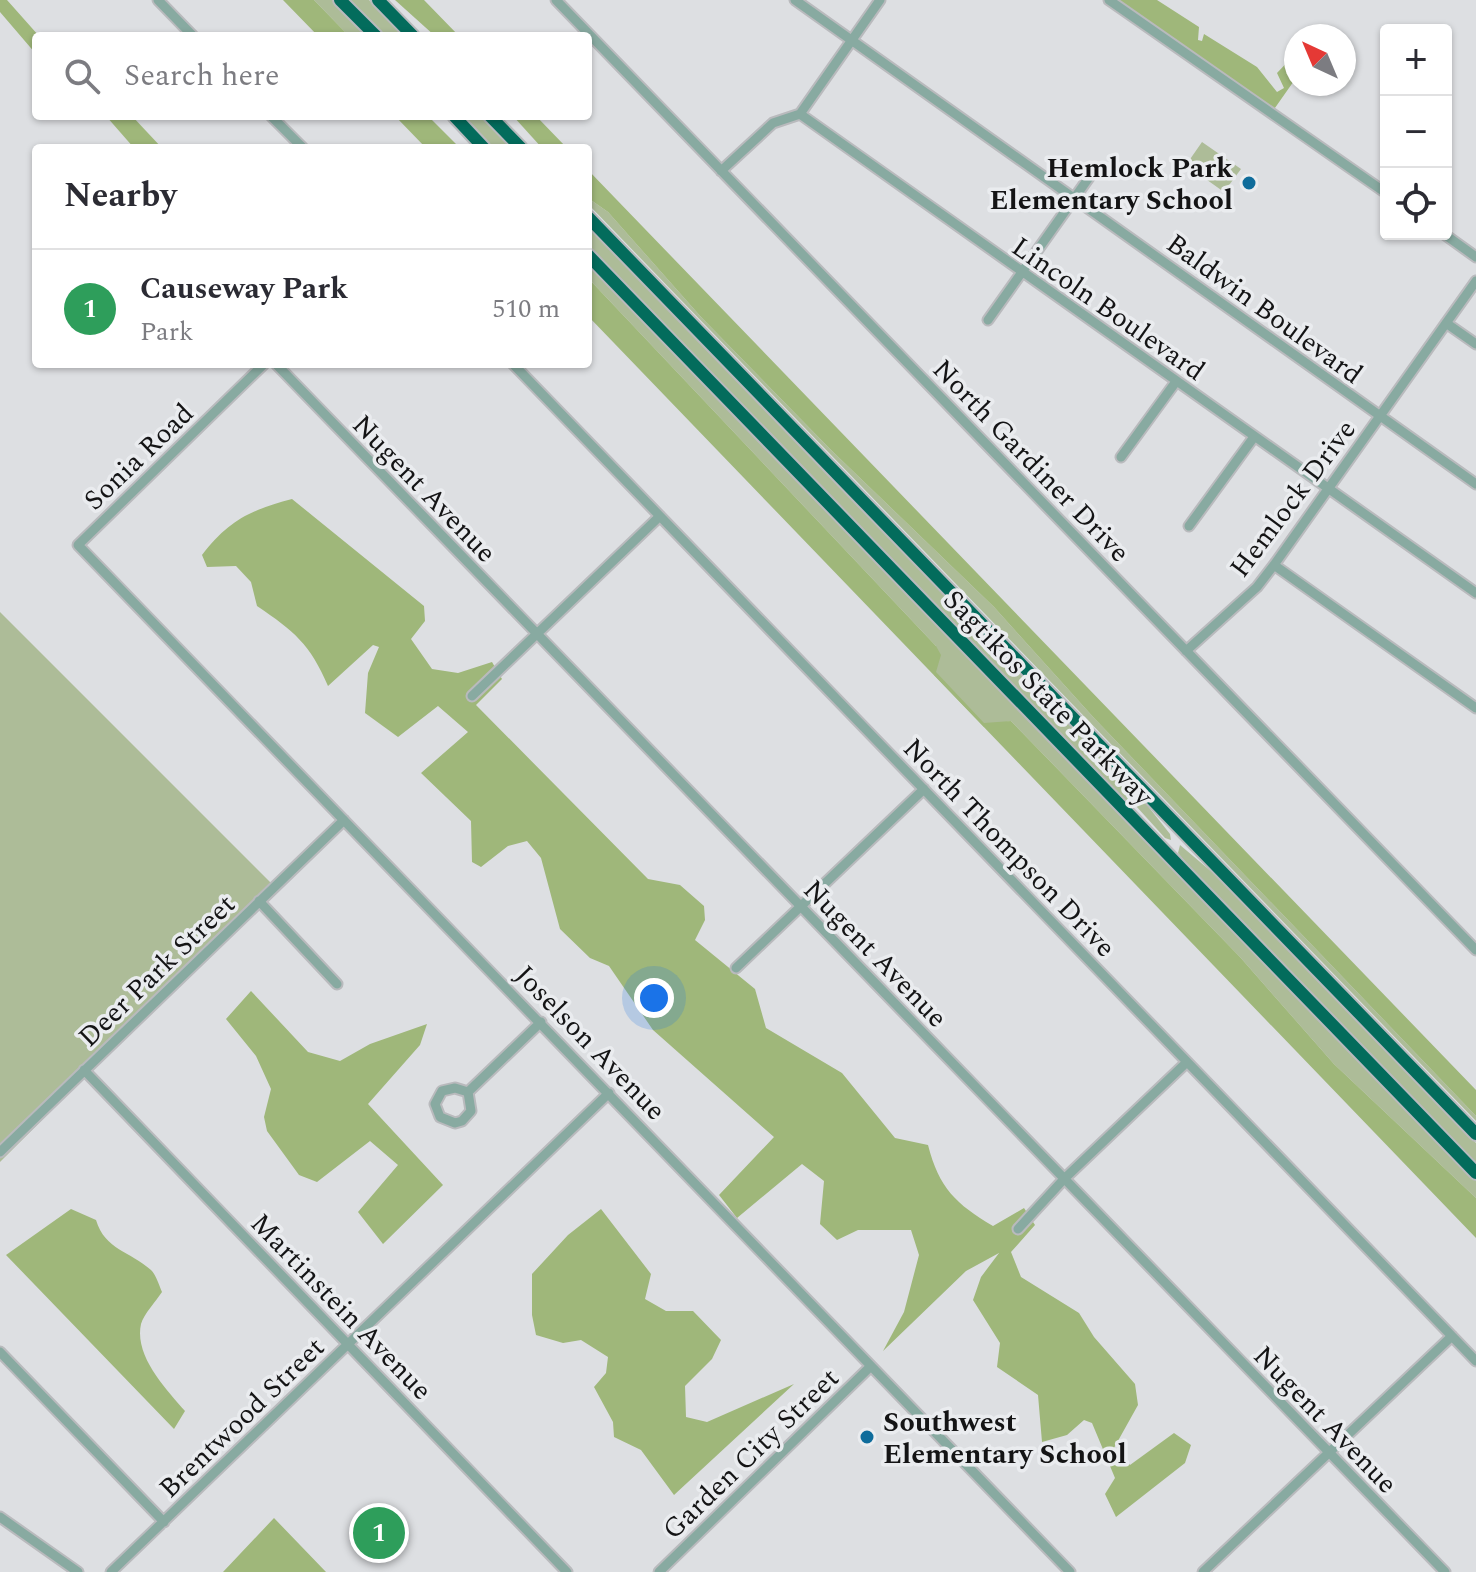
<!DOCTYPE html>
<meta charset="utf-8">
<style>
body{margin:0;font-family:Spectral,serif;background:#f2f2f3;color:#2b2b33}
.controls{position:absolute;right:24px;top:24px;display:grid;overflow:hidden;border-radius:8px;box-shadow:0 2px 6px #0004}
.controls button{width:72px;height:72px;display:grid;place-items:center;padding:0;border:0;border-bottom:2px solid #e1e1e2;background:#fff;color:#2b2b33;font:40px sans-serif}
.compass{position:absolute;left:1284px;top:24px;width:72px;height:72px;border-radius:50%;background:#fff;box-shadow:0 2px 6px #0004;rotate:316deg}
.you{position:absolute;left:654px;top:998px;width:28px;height:28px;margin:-20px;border:6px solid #fff;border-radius:50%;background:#1a73e8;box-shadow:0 0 0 12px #1a73e833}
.badge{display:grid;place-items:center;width:52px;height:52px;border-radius:50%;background:#0f6c9b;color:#fff;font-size:26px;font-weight:700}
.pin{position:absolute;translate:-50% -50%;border:4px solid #fff;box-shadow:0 2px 8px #0006}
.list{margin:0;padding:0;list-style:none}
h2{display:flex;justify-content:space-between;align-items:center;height:104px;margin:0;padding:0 32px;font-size:34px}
h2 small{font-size:26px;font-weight:400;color:#7c7c81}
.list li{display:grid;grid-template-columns:52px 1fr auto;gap:24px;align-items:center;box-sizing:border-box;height:120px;padding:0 32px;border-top:2px solid #e1e1e2}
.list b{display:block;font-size:30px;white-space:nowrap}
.list p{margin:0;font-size:26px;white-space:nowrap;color:#7c7c81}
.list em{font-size:26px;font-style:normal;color:#7c7c81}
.icon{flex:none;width:44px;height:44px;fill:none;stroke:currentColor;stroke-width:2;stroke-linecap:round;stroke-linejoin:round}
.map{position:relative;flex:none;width:1476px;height:1572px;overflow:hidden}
.search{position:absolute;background:#fff;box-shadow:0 2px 6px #0004;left:32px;top:32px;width:560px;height:88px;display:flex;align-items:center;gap:20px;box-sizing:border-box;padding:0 28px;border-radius:8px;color:#7c7c81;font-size:30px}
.panel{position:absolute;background:#fff;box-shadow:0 2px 6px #0004;left:32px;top:144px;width:560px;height:224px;border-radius:8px}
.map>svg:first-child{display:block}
.green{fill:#adbc98}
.forest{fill:#9fb77a}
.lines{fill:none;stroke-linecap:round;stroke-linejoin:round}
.minor-casing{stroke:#b9babd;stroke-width:13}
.highway-casing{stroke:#b9babd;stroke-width:16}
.minor{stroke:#88aaa1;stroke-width:9}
.highway{stroke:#036c5c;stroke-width:12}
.poi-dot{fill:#0f6c9b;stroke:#eaecef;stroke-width:3}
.labels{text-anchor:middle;stroke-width:7;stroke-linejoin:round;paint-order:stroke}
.poi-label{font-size:28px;font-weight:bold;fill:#141415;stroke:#eaecef;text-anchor:end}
.street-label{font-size:28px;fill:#141415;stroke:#eaecef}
</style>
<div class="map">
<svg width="1476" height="1572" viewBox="0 0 1476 1572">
<rect width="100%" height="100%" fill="#dddfe2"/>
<!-- green -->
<path class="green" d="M 314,0 L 333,0 L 368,36 L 349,36 Z
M 348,0 L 369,0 L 404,36 L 383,36 Z
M 460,116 L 482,116 L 513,148 L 491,148 Z
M 1202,142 L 1241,169 L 1224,192 L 1186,165 Z
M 588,198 L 608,212 L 701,317 L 831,450 L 994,607 L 1094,718 L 1476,1116 L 1476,1121 L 588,204 Z
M 588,225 L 1132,786 L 1170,834 L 1171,840 L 1165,838 L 1136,806 L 1127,806 L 588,248 Z
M 588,264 L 1476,1181 L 1476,1198 L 1334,1064 L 1240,957 L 1011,721 L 984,727 L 934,675 L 936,646 L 588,278 Z
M 0,612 L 275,887 L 0,1162 Z
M 1180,845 L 1219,878 L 1476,1143 L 1476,1164 L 1211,893 L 1178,853 Z"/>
<!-- forest -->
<path class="forest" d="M 0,0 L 7,0 L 39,36 L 36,54 L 0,12 Z
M 283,0 L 314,0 L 349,36 L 318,36 Z
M 395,0 L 424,0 L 459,36 L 435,36 Z
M 1108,0 L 1157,0 L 1199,27 L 1198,40 L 1202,41 L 1204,34 L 1257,67 L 1277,92 L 1284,88 L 1277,73 L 1296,53 L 1296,78 L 1270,115 Z
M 106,116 L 132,116 L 162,148 L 134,148 Z
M 395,116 L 428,116 L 460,148 L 426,148 Z
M 513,116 L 536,116 L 567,148 L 542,148 Z
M 588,170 L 1476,1090 L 1476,1116 L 1094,718 L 994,607 L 831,450 L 701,317 L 608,212 L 588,198 Z
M 588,278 L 936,646 L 941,655 L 936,672 L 984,723 L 1011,721 L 1240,957 L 1334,1064 L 1476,1198 L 1476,1238 L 588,316 Z
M 292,499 L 424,606 L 425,621 L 411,639 L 432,669 L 458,673 L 492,662 L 502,679 L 476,705 L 648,879 L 680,885 L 704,906 L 705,920 L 695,940 L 755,989 L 766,1028 L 842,1073 L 895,1138 L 928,1145 C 939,1188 956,1204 993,1226 L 1024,1208 L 1035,1225 L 1011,1252 L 1021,1277 L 1079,1313 L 1094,1337 L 1135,1384 L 1138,1405 L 1114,1448 L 1130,1465 L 1174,1433 L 1191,1445 L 1185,1463 L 1116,1517 L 1105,1494 L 1115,1478 L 1092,1423 L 1084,1420 L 1067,1435 L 1042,1442 L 1038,1395 L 997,1367 L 1000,1343 L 973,1300 L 981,1277 L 999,1253 L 966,1271 L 883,1351 L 904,1312 L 919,1255 L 911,1230 L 858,1230 L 837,1240 L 820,1224 L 824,1181 L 802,1164 L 737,1218 L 719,1195 L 774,1137 L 653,1030 L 609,966 L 590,958 L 560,929 L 541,858 L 527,841 L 508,846 L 481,867 L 472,862 L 471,821 L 421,773 L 468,732 L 438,706 L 398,737 L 365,713 L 368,673 L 379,647 L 373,645 L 328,686 C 310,644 294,631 257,606 L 251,582 L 236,566 L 207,567 L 202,555 C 229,520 251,510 292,499 Z
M 251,991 L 308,1052 L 340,1061 L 370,1044 L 427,1024 L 420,1045 L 368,1104 L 443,1185 L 383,1244 L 358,1212 L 398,1165 L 370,1141 L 317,1182 L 299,1175 L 267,1131 L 264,1117 L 271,1089 L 256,1056 L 226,1019 Z
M 71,1209 L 96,1220 C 105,1250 130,1251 151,1270 C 156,1275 159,1285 162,1292 C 156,1301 144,1314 141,1324 C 134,1356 166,1389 185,1411 L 174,1429 L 6,1255 Z
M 601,1209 L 651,1274 L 645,1299 L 666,1311 L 693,1311 L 721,1340 L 712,1359 L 685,1386 L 686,1417 L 707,1422 L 794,1384 L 674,1495 L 641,1450 L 614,1437 L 613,1422 L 594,1387 L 606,1373 L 608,1357 L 581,1340 L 563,1343 L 536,1335 L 532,1315 L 532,1274 L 568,1235 Z
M 274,1518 L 326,1572 L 223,1572 Z"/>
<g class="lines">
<!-- minor casing -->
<g class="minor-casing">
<path id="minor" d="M 158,0 L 193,36
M 556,0 L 1476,950
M 795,0 L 1476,484
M 1109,0 L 1386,193
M 800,114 L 880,0
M 271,116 L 303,148
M 721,171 L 773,123 L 800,114 L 1476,593
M 1444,234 L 1476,257
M 988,320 L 1095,169
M 1446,323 L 1476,344
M 264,364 L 78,545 L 1070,1572
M 276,364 L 1445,1572
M 513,364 L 1476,1361
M 1121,457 L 1175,383
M 1189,526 L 1254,437
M 1274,565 L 1476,708
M 1186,651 L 1257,587 L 1274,565 L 1476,281
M 472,696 L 660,516
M 259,901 L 337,984
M 736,968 L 924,789
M 84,1070 L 567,1572
M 468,1092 L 471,1111 L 462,1121 L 455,1123 L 440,1117 L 435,1104 L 442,1091 L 455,1088 L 468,1092 L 541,1022
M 0,1152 L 344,820
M 1018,1229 L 1064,1179 L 1187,1062
M 0,1352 L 164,1522
M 0,1517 L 78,1572
M 111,1572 L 609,1093
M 659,1572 L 871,1366
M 1203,1572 L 1452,1336"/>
</g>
<!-- highway casing -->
<g class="highway-casing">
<path id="highway" d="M 340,0 L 376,36
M 378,0 L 413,36
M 454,116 L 484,148
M 490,116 L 521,148
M 588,217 L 1476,1134
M 588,255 L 1476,1173"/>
</g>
<!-- minor -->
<use href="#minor" class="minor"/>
<!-- highway -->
<use href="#highway" class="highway"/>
</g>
<!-- markers -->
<g class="poi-dot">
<circle cx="1249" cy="183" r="8"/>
<circle cx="867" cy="1437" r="8"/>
</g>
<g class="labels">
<!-- poi labels -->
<g class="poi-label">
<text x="1233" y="177">Hemlock Park<tspan x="1233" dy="32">Elementary School</tspan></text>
<text x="883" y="1431" text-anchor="start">Southwest<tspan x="883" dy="32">Elementary School</tspan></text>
</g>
<!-- street labels -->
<g class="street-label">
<text transform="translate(1109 308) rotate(35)" y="10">Lincoln Boulevard</text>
<text transform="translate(1265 308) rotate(36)" y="10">Baldwin Boulevard</text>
<text transform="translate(138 456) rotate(-44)" y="10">Sonia Road</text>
<text transform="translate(1032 460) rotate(46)" y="10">North Gardiner Drive</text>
<text transform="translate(425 488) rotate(46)" y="10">Nugent Avenue</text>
<text transform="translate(1292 498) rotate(-53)" y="10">Hemlock Drive</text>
<text transform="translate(1049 697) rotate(46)" y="10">Sagtikos State Parkway</text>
<text transform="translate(1010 847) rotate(46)" y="10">North Thompson Drive</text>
<text transform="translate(876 953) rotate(46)" y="10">Nugent Avenue</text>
<text transform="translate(156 970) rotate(-44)" y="10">Deer Park Street</text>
<text transform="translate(591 1042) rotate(46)" y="10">Joselson Avenue</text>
<text transform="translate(342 1306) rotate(46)" y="10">Martinstein Avenue</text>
<text transform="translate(241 1417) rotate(-44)" y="10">Brentwood Street</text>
<text transform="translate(1326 1419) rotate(46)" y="10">Nugent Avenue</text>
<text transform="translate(750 1453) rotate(-44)" y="10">Garden City Street</text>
</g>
</g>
</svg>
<div class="controls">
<button>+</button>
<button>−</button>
<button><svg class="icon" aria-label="locate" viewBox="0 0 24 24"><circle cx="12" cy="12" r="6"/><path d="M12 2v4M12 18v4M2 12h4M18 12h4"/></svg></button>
</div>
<svg class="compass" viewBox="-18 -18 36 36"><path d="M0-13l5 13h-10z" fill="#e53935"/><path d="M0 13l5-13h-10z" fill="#7c7c81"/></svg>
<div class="you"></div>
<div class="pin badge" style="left:379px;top:1533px;background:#2e9e5b">1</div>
<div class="search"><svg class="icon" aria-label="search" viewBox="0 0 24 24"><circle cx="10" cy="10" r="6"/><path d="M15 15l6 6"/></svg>Search here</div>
<section class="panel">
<h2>Nearby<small></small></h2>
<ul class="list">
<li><span class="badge" style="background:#2e9e5b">1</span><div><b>Causeway Park</b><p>Park</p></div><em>510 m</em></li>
</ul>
</section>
</div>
